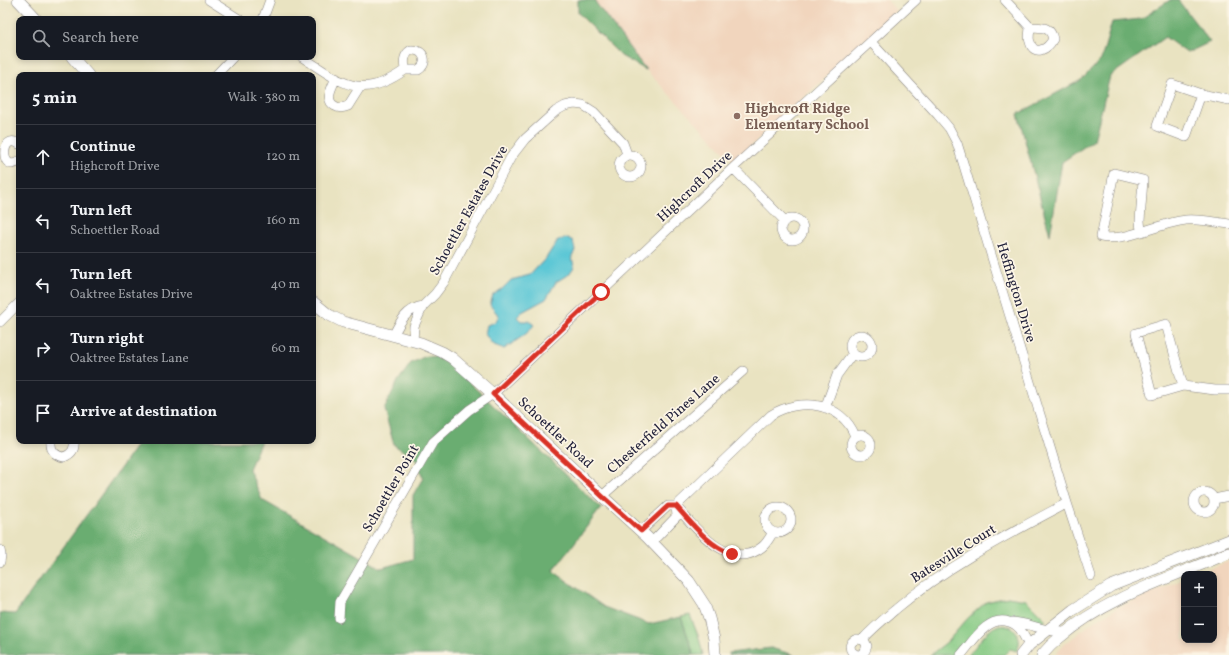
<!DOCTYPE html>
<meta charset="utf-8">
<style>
body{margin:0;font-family:Vollkorn,serif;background:#242831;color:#f1f3f6}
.controls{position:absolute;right:12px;bottom:12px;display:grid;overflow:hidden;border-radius:8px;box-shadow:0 2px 6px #0003}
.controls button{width:36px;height:36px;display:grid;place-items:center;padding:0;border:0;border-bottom:1px solid #363941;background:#171b24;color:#f1f3f6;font:20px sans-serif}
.stop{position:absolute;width:12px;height:12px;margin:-9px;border:3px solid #d93025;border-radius:50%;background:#fff}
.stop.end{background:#d93025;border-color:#fff;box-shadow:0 1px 4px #0008}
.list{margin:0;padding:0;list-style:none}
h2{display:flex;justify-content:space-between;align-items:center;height:52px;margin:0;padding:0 16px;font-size:17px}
h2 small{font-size:13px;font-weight:400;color:#9ea1a6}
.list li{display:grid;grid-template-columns:26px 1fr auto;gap:12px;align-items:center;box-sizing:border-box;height:64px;padding:0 16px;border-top:1px solid #363941}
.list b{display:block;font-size:15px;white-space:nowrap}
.list p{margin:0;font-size:13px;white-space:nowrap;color:#9ea1a6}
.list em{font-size:13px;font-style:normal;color:#9ea1a6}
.icon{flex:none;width:22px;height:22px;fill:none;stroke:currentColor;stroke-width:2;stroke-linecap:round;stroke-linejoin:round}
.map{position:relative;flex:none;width:1229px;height:655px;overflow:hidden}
.search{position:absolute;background:#171b24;box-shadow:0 2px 6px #0003;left:16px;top:16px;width:300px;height:44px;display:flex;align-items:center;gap:10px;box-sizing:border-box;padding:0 14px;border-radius:8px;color:#9ea1a6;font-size:15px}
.panel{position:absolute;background:#171b24;box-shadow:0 2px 6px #0003;left:16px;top:72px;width:300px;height:372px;border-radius:8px}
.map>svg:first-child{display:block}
.built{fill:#f1d5bd}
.green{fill:#84c983;stroke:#53765f}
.forest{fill:#6bad71;stroke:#466856}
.water{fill:#5cc7d6;stroke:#3f7488}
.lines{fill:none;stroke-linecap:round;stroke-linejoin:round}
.minor-casing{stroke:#86827e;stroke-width:10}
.tertiary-casing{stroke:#86827e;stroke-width:12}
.minor{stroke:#fff;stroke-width:9}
.tertiary{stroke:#fff;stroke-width:11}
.route{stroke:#d93025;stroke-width:5}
.education-dot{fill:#8d6e63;stroke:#fcf5e5;stroke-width:1.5}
.labels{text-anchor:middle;stroke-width:3.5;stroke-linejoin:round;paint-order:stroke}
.education-label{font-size:14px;font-weight:bold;fill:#785e54;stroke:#fcf5e5;text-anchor:start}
.street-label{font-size:14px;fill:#22223b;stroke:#fcf5e5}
</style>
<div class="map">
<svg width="1229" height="655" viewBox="0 0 1229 655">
<rect width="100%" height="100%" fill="#fcf5e5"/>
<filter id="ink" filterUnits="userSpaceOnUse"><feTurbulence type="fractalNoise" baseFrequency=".025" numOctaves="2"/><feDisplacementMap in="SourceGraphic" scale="8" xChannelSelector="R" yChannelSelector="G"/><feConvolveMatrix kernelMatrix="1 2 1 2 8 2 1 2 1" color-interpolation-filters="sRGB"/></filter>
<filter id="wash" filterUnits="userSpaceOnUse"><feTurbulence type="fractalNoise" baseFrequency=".012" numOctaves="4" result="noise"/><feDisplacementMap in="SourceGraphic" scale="16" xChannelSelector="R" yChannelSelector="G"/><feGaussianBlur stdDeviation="0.9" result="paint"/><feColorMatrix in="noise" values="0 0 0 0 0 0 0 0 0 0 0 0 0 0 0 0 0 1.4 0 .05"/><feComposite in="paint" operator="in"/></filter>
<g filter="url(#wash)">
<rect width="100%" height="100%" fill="#e9e3c1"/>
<!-- built -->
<path class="built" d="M 596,0 L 887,0 L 897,11 L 734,162 L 646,70 L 596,3 Z
M 1229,561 L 1229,655 L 1056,655 L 1061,647 L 1093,622 L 1117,608 L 1184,579 L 1184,640 L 1214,640 L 1214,574 L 1196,574 Z"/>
<!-- green -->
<path class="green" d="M 1008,597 L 1026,600 L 1046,620 L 1036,624 C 1030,621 1023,617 1016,616 C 985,610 974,637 954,655 L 930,655 L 947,642 L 968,618 L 986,602 Z
M 690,615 L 699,638 L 703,655 L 694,655 L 681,617 Z
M 999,625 L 1012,627 C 1020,635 1021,641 1017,651 L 1010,649 L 1004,655 L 968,655 C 978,645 985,630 999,625 Z"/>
<!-- forest -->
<path class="forest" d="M 578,0 L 596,0 L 596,3 L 646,70 L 621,56 L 578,13 Z
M 1170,0 L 1178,0 L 1210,42 L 1187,53 L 1165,37 L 1110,76 L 1094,140 L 1062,162 L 1050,235 L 1018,114 L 1081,80 L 1101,60 L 1112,22 L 1141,19 Z
M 426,356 L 438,357 L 453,367 L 601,508 L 553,571 L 604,607 L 649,624 L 681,617 L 694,655 L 0,655 L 0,613 L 15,614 L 140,441 L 261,441 L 249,469 L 262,500 L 381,568 L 413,559 L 413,495 L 423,478 L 416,459 L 394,445 L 384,409 L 398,381 L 411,363 Z
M 771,648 L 794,655 L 729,655 L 729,653 Z"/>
<!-- water -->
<path class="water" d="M 568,238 L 573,241 L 575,250 L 572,257 L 574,267 L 569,274 L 556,282 L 546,299 L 522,312 L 517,317 L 521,321 L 529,321 L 534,325 L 526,334 L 504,349 L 492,344 L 485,334 L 487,325 L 495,322 L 499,316 L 490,305 L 493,295 L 502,289 L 511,280 L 530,275 L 546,258 L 558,240 Z"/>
</g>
<g filter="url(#ink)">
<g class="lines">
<!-- minor casing -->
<g class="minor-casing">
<path id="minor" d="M 209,0 L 239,19
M 1005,0 L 1030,27
M 263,19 L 270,0
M 1030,27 C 1041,28 1050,25 1053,39 C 1048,49 1034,57 1030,42 C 1028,38 1030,32 1030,27 Z
M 871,42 L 938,115 L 949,128 L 957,143 L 1067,503 L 1091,576
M 411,50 C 425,49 429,64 418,70 L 405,70 C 404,62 403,55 411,50 Z
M 302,57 C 341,82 360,102 405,70
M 216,75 L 233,57
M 336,78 C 332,87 324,100 335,106 C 339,109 343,108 348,106 L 360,87
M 1201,94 L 1186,137 L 1157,126 L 1172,84 L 1201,94 L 1229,100
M 19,144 C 0,131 0,175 19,161
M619 166a11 11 0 1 1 22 0a11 11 0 1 1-22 0Z
M 733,168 L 785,221
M781 229a11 11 0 1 1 22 0a11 11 0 1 1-22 0Z
M 1141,231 L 1140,221 L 1143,180 L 1114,173 L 1101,237 C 1126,242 1159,223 1186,220 C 1199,219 1215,222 1229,224
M 0,322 L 19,303
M850 346a11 11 0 1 1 22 0a11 11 0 1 1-22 0Z
M 393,336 C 400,322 406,309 423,306
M 413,341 L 414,326 L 423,306 L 435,294 L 444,282 L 511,157 L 525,139 L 556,111 L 565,106 L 574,104 L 583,105 L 594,112 L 623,143 L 627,154
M 1183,386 L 1166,324 L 1136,333 L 1152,395 L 1183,386 L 1215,390 L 1229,390
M 825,408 L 837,375 L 853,353
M851 445a10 10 0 1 1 20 0a10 10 0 1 1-20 0Z
M 51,441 C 50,450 55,456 64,457 C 72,454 75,449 74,441
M1194 502a10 10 0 1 1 20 0a10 10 0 1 1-20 0Z
M 602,496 L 743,371
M 1214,499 L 1229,496
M 676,506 C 695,528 730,573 762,547 C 767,543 770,537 773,532
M765 520a13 13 0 1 1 26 0a13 13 0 1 1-26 0Z
M 641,531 L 668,506 L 676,506 L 771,415 C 800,397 842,402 855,436
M 652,542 L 677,516 L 676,506
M 0,550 L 1,555 L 0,562
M 339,618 L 340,602 L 433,442 L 469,410 L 493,394 L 733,168 L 916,0
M 1012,622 C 1030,623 1048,633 1066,632
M 862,640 C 873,628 884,619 896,609 C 948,565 1007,535 1067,503
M 857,655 L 852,652 C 848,646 851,641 857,639 L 864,640 L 867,646 L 865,651 L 860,655
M 961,655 C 973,641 988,615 1009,622 C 1013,623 1017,626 1020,629 C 1023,634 1026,640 1029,645"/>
</g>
<!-- tertiary casing -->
<g class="tertiary-casing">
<path id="tertiary" d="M 18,0 L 36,19
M 72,57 L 88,75
M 313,302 L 329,315 L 343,322 L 421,343 L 442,352 L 452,358 L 493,394 L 602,496 L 647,537 L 689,581 L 704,604 L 709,618 L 714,639 L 715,655
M 1021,655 L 1029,645 L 1073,610 L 1111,586 L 1229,540
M 1042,655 C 1047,649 1053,643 1059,638 C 1108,596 1171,578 1229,553"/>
</g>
<!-- minor -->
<use href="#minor" class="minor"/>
<!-- tertiary -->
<use href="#tertiary" class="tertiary"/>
</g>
</g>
<g class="lines" filter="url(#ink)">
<!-- route -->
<path class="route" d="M 601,292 L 493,394 L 602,496 L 641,531 L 668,506 L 676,506 C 692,524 709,546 732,554"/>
</g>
<!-- markers -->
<circle class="education-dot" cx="737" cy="116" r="4"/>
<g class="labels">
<!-- education labels -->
<g class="education-label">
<text x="745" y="113">Highcroft Ridge<tspan x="745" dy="16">Elementary School</tspan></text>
</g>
<!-- street labels -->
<g class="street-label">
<text transform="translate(694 186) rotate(-43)" y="5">Highcroft Drive</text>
<text transform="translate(468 210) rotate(-61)" y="5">Schoettler Estates Drive</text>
<text transform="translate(1017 292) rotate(73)" y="5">Heffington Drive</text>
<text transform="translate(663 423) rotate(-41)" y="5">Chesterfield Pines Lane</text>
<text transform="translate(556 432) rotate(43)" y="5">Schoettler Road</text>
<text transform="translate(390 488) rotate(-60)" y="5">Schoettler Point</text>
<text transform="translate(953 553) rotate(-32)" y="5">Batesville Court</text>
</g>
</g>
</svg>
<div class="controls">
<button>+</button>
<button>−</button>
</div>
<div class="stop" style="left:601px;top:292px"></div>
<div class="stop end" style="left:732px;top:554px"></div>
<div class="search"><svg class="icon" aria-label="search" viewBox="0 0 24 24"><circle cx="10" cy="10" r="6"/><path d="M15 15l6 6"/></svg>Search here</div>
<section class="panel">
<h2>5 min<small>Walk · 380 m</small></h2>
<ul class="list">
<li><svg class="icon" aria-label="ahead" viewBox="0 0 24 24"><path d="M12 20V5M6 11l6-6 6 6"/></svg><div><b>Continue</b><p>Highcroft Drive</p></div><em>120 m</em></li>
<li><svg class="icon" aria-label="left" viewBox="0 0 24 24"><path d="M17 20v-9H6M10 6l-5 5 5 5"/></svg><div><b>Turn left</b><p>Schoettler Road</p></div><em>160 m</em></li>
<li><svg class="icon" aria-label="left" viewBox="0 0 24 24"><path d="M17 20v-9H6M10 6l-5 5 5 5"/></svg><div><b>Turn left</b><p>Oaktree Estates Drive</p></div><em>40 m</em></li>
<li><svg class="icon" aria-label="right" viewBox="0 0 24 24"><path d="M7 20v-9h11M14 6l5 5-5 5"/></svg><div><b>Turn right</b><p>Oaktree Estates Lane</p></div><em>60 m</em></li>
<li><svg class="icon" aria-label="arrive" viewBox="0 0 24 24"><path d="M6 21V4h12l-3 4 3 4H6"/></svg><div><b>Arrive at destination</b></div></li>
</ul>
</section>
</div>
